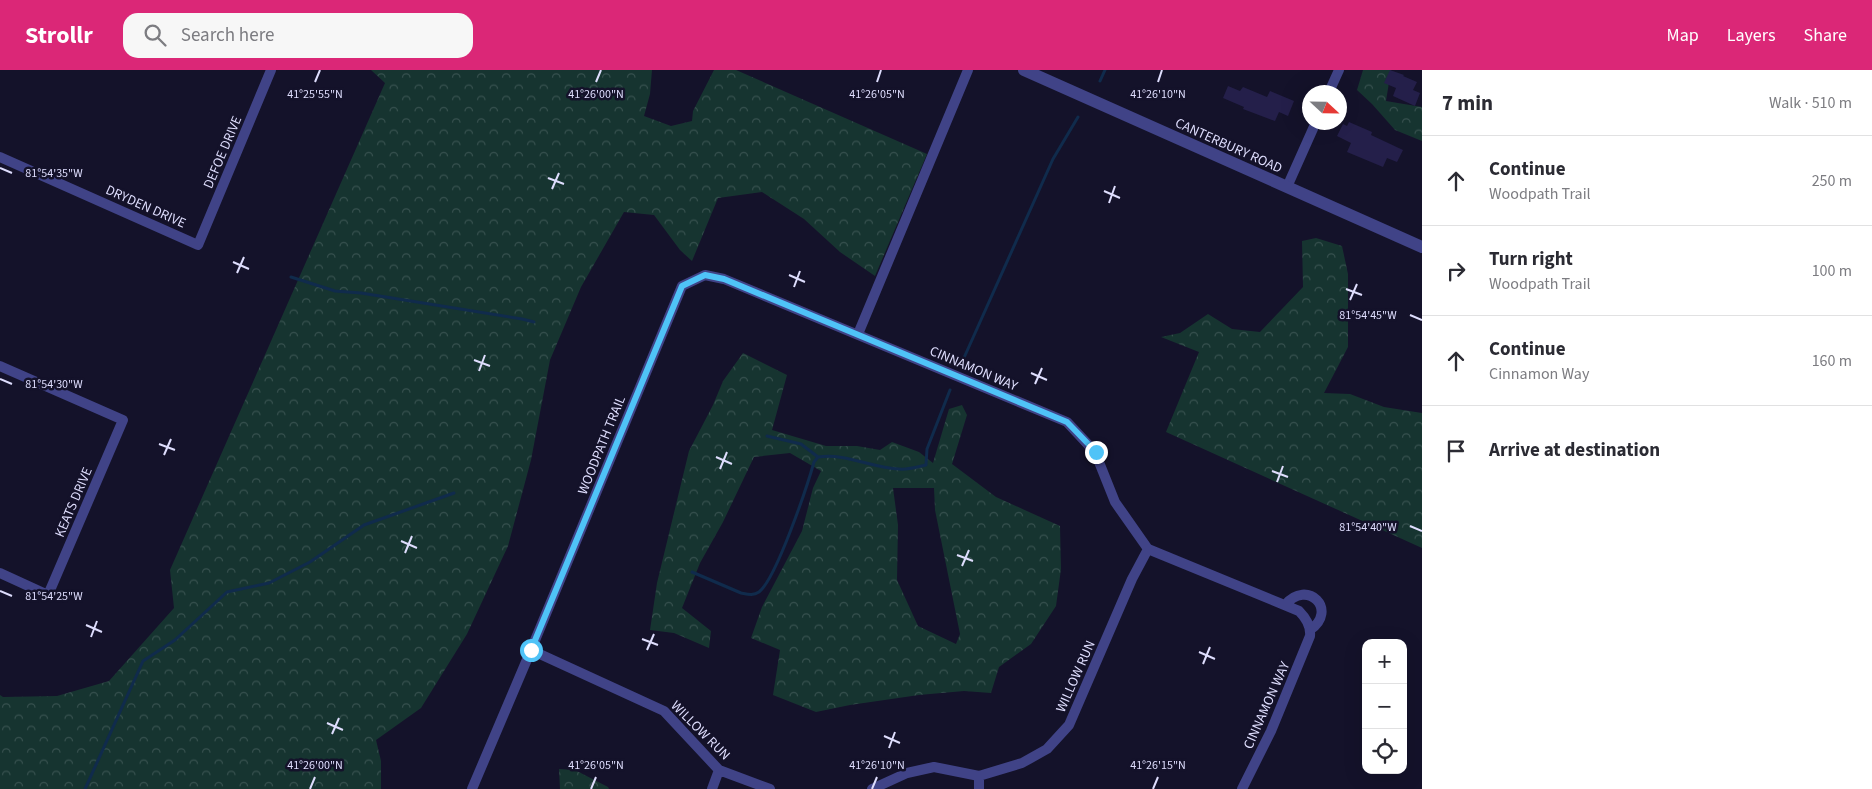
<!DOCTYPE html>
<meta charset="utf-8">
<style>
body{margin:0;font-family:"Source Sans 3",sans-serif;background:#f7f7f7;color:#2b2b33}
.controls{position:absolute;right:15px;bottom:15px;display:grid;overflow:hidden;border-radius:10px;box-shadow:0 5px 20px #0002}
.controls button{width:45px;height:45px;display:grid;place-items:center;padding:0;border:0;border-bottom:1px solid #e1e1e2;background:#fff;color:#2b2b33;font:25px sans-serif}
.compass{position:absolute;left:1302px;top:15px;width:45px;height:45px;border-radius:50%;background:#fff;box-shadow:0 5px 20px #0002;rotate:112deg}
.stop{position:absolute;width:15px;height:15px;margin:-11px;border:4px solid #4fc3f7;border-radius:50%;background:#fff}
.stop.end{background:#4fc3f7;border-color:#fff;box-shadow:0 1px 5px #0008}
.list{margin:0;padding:0;list-style:none}
h2{display:flex;justify-content:space-between;align-items:center;height:65px;margin:0;padding:0 20px;font-size:21px}
h2 small{font-size:16px;font-weight:400;color:#7c7c81}
.list li{display:grid;grid-template-columns:32px 1fr auto;gap:15px;align-items:center;box-sizing:border-box;height:90px;padding:0 20px;border-top:1px solid #e1e1e2}
.list b{display:block;font-size:19px;white-space:nowrap}
.list p{margin:0;font-size:16px;white-space:nowrap;color:#7c7c81}
.list em{font-size:16px;font-style:normal;color:#7c7c81}
.icon{flex:none;width:28px;height:28px;fill:none;stroke:currentColor;stroke-width:2;stroke-linecap:round;stroke-linejoin:round}
.map{position:relative;flex:none;width:1422px;height:719px;overflow:hidden}
header{display:flex;align-items:center;gap:30px;box-sizing:border-box;height:70px;padding:0 25px;background:#db2777;color:#fff}
header strong{font-size:24px}
nav{display:flex;gap:28px;margin-inline-start:auto;font-size:18px}
.search{width:350px;height:45px;background:#f7f7f7;display:flex;align-items:center;gap:12px;box-sizing:border-box;padding:0 18px;border-radius:15px;color:#7c7c81;font-size:19px}
main{display:flex}
aside{flex:1;background:#fff}
.map>svg:first-child{display:block}
.forest{fill:url(#forest-crowns);fill-rule:evenodd}
.lines{fill:none;stroke-linecap:round;stroke-linejoin:round}
.stream{stroke:#102b4c;stroke-width:3}
.building{fill:#241f4a}
.minor{stroke:#404387;stroke-width:10}
.tertiary{stroke:#404387;stroke-width:12}
.route{stroke:#4fc3f7;stroke-width:6}
.ticks{fill:none;stroke:#deddfd;stroke-width:2}
.labels{text-anchor:middle;stroke-width:5;stroke-linejoin:round;paint-order:stroke}
.street-label{font-size:14px;fill:#deddfd;stroke:#14122a}
.ticks-label{font-size:12px;text-anchor:middle;fill:#deddfd;stroke:#14122a;stroke-width:5;stroke-linejoin:round;paint-order:stroke}
</style>
<header>
<strong>Strollr</strong>
<div class="search"><svg class="icon" aria-label="search" viewBox="0 0 24 24"><circle cx="10" cy="10" r="6"/><path d="M15 15l6 6"/></svg>Search here</div>
<nav><a>Map</a><a>Layers</a><a>Share</a></nav>
</header>
<main>
<div class="map">
<svg width="1422" height="719" viewBox="0 0 1422 719">
<defs>
<pattern id="forest-crowns" width="20" height="18" patternUnits="userSpaceOnUse" patternTransform="scale(1.25)"><rect width="20" height="18" fill="#163430"/><path d="M2 6a3 3 0 1 1 6 0M12 15a3 3 0 1 1 6 0" fill="none" stroke="#37514f"/></pattern>
</defs>
<rect width="100%" height="100%" fill="#14122a"/>
<!-- forest -->
<path class="forest" d="M 371,0 L 652,0 L 650,24 L 644,46 L 671,56 L 692,51 L 693,41 L 714,0 L 736,0 L 927,84 L 875,206 L 840,182 L 804,149 L 762,122 L 718,128 L 692,191 L 680,180 L 654,145 L 624,142 L 581,217 L 550,290 L 531,390 L 508,476 L 467,564 L 421,638 L 376,670 L 381,691 L 381,719 L 0,719 L 0,625 L 3,627 L 57,626 L 109,611 L 174,538 L 170,500 L 385,13 Z
M 1363,0 L 1391,0 L 1386,31 L 1422,37 L 1422,71 L 1395,60 L 1372,34 L 1357,20 Z
M 1316,168 L 1342,176 L 1348,204 L 1348,277 L 1324,323 L 1350,324 L 1384,337 L 1422,343 L 1422,478 L 1166,362 L 1199,282 L 1161,267 L 1180,263 L 1208,244 L 1232,259 L 1260,262 L 1303,217 L 1302,171 Z
M 743,283 L 787,305 L 772,360 L 826,376 L 857,376 L 880,380 L 892,372 L 919,382 L 933,393 L 949,339 L 962,335 L 967,345 L 952,394 L 996,427 L 1060,456 L 1061,499 L 1056,536 L 1031,574 L 999,597 L 991,623 L 964,621 L 919,625 L 850,635 L 816,642 L 773,625 L 780,580 L 751,568 L 762,537 L 802,461 L 813,418 L 821,401 L 790,383 L 754,387 L 723,452 L 700,493 L 682,538 L 711,561 L 709,578 L 674,563 L 650,560 L 657,513 L 689,381 L 713,335 L 723,311 ZM 893,418 L 934,418 L 935,440 L 960,564 L 956,574 L 918,556 L 897,510 L 898,455 Z
M 559,699 L 575,700 L 608,717 L 609,719 L 560,719 Z"/>
<g class="lines">
<!-- stream -->
<path class="stream" d="M 1100,11 L 1105,0
M 291,207 L 335,221 L 361,223 L 522,249 L 534,252
M 963,290 L 1053,89 L 1078,47
M 767,366 L 801,374 L 818,387
M 692,502 L 741,523 C 747,524 753,526 759,522 C 776,509 807,417 814,392 L 818,387 C 846,383 872,398 899,399 C 908,400 917,397 926,395 L 927,379 L 950,320
M 85,719 L 143,591 L 175,570 L 227,522 L 269,513 L 310,492 L 364,455 L 454,423"/>
</g>
<!-- building -->
<path class="building" d="M 1390,0 L 1404,5 L 1403,6 L 1417,12 L 1413,20 L 1420,23 L 1415,36 L 1393,26 L 1396,18 L 1384,13 Z
M 1228,16 L 1240,21 L 1243,17 L 1267,27 L 1270,21 L 1294,31 L 1288,46 L 1279,42 L 1275,51 L 1243,39 L 1244,37 L 1223,28 Z
M 1349,52 L 1372,62 L 1371,65 L 1403,80 L 1397,92 L 1387,88 L 1383,97 L 1347,82 L 1351,73 L 1337,66 L 1343,54 L 1347,56 Z"/>
<g class="lines">
<!-- minor -->
<path class="minor" d="M 1329,22 L 1339,0
M 0,87 L 198,175 L 271,0
M 1287,117 L 1316,52
M 858,264 L 968,0
M 0,296 L 123,350 L 48,525 L 0,503
M 1285,535 C 1307,508 1339,540 1310,560
M 531,580 L 664,641 L 719,700 L 770,719
M 472,719 L 531,580 L 682,216 L 705,205 L 724,209 L 1067,352 L 1095,382 L 1115,432 L 1148,479 L 1299,541 C 1306,548 1311,556 1310,566 L 1271,661 L 1242,719
M 712,719 L 719,700
M 872,719 L 907,703 L 934,697 L 979,706 L 1022,693 L 1047,679 L 1069,655 L 1132,509 L 1148,479
M 979,719 L 979,706"/>
<!-- tertiary -->
<path class="tertiary" d="M 1024,0 L 1422,177"/>
</g>
<g class="lines">
<!-- route -->
<path class="route" d="M 531,580 L 682,216 L 705,205 L 724,209 L 1067,352 L 1096,382"/>
</g>
<!-- ticks -->
<path class="ticks" d="M 315,12 L 320,0M 596,12 L 601,0M 877,12 L 881,0M 1158,12 L 1162,0M 0,98 L 12,103M 548,108 L 564,114M 552,119 L 559,103M 1104,121 L 1120,128M 1109,133 L 1115,116M 233,192 L 249,199M 237,203 L 244,187M 789,205 L 805,212M 794,217 L 800,201M 1346,219 L 1362,225M 1350,230 L 1357,214M 1410,245 L 1422,250M 474,290 L 490,296M 479,301 L 485,285M 1031,303 L 1047,310M 0,309 L 12,314M 1035,314 L 1042,298M 159,374 L 175,380M 164,385 L 171,369M 716,387 L 732,394M 720,399 L 727,382M 1272,401 L 1288,407M 1277,412 L 1283,396M 1410,456 L 1422,461M 401,471 L 417,478M 405,483 L 412,466M 957,485 L 973,491M 962,496 L 969,480M 0,521 L 12,526M 86,555 L 102,562M 91,567 L 97,551M 642,569 L 658,575M 647,580 L 654,564M 1199,582 L 1215,589M 1203,594 L 1210,577M 327,653 L 343,660M 332,664 L 339,648M 884,666 L 900,673M 889,678 L 895,662M 310,719 L 315,707M 591,719 L 596,707M 872,719 L 877,707M 1153,719 L 1158,707"/>
<g class="labels">
<!-- street labels -->
<g class="street-label">
<text transform="translate(1229 75) rotate(24)" y="5">CANTERBURY ROAD</text>
<text transform="translate(222 82) rotate(-67)" y="5">DEFOE DRIVE</text>
<text transform="translate(146 136) rotate(24)" y="5">DRYDEN DRIVE</text>
<text transform="translate(974 298) rotate(23)" y="5">CINNAMON WAY</text>
<text transform="translate(601 375) rotate(-68)" y="5">WOODPATH TRAIL</text>
<text transform="translate(73 432) rotate(-67)" y="5">KEATS DRIVE</text>
<text transform="translate(1075 606) rotate(-66)" y="5">WILLOW RUN</text>
<text transform="translate(1266 635) rotate(-66)" y="5">CINNAMON WAY</text>
<text transform="translate(701 660) rotate(45)" y="5">WILLOW RUN</text>
</g>
</g>
<g class="ticks-label">
<text x="315" y="28">41°25'55"N</text>
<text x="596" y="28">41°26'00"N</text>
<text x="877" y="28">41°26'05"N</text>
<text x="1158" y="28">41°26'10"N</text>
<text x="54" y="107">81°54'35"W</text>
<text x="1368" y="249">81°54'45"W</text>
<text x="54" y="318">81°54'30"W</text>
<text x="1368" y="461">81°54'40"W</text>
<text x="54" y="530">81°54'25"W</text>
<text x="315" y="699">41°26'00"N</text>
<text x="596" y="699">41°26'05"N</text>
<text x="877" y="699">41°26'10"N</text>
<text x="1158" y="699">41°26'15"N</text>
</g>
</svg>
<div class="controls">
<button>+</button>
<button>−</button>
<button><svg class="icon" aria-label="locate" viewBox="0 0 24 24"><circle cx="12" cy="12" r="6"/><path d="M12 2v4M12 18v4M2 12h4M18 12h4"/></svg></button>
</div>
<svg class="compass" viewBox="-18 -18 36 36"><path d="M0-13l5 13h-10z" fill="#e53935"/><path d="M0 13l5-13h-10z" fill="#7c7c81"/></svg>
<div class="stop" style="left:531px;top:580px"></div>
<div class="stop end" style="left:1096px;top:382px"></div>
</div>
<aside>
<h2>7 min<small>Walk · 510 m</small></h2>
<ul class="list">
<li><svg class="icon" aria-label="ahead" viewBox="0 0 24 24"><path d="M12 20V5M6 11l6-6 6 6"/></svg><div><b>Continue</b><p>Woodpath Trail</p></div><em>250 m</em></li>
<li><svg class="icon" aria-label="right" viewBox="0 0 24 24"><path d="M7 20v-9h11M14 6l5 5-5 5"/></svg><div><b>Turn right</b><p>Woodpath Trail</p></div><em>100 m</em></li>
<li><svg class="icon" aria-label="ahead" viewBox="0 0 24 24"><path d="M12 20V5M6 11l6-6 6 6"/></svg><div><b>Continue</b><p>Cinnamon Way</p></div><em>160 m</em></li>
<li><svg class="icon" aria-label="arrive" viewBox="0 0 24 24"><path d="M6 21V4h12l-3 4 3 4H6"/></svg><div><b>Arrive at destination</b></div></li>
</ul>
</aside>
</main>
